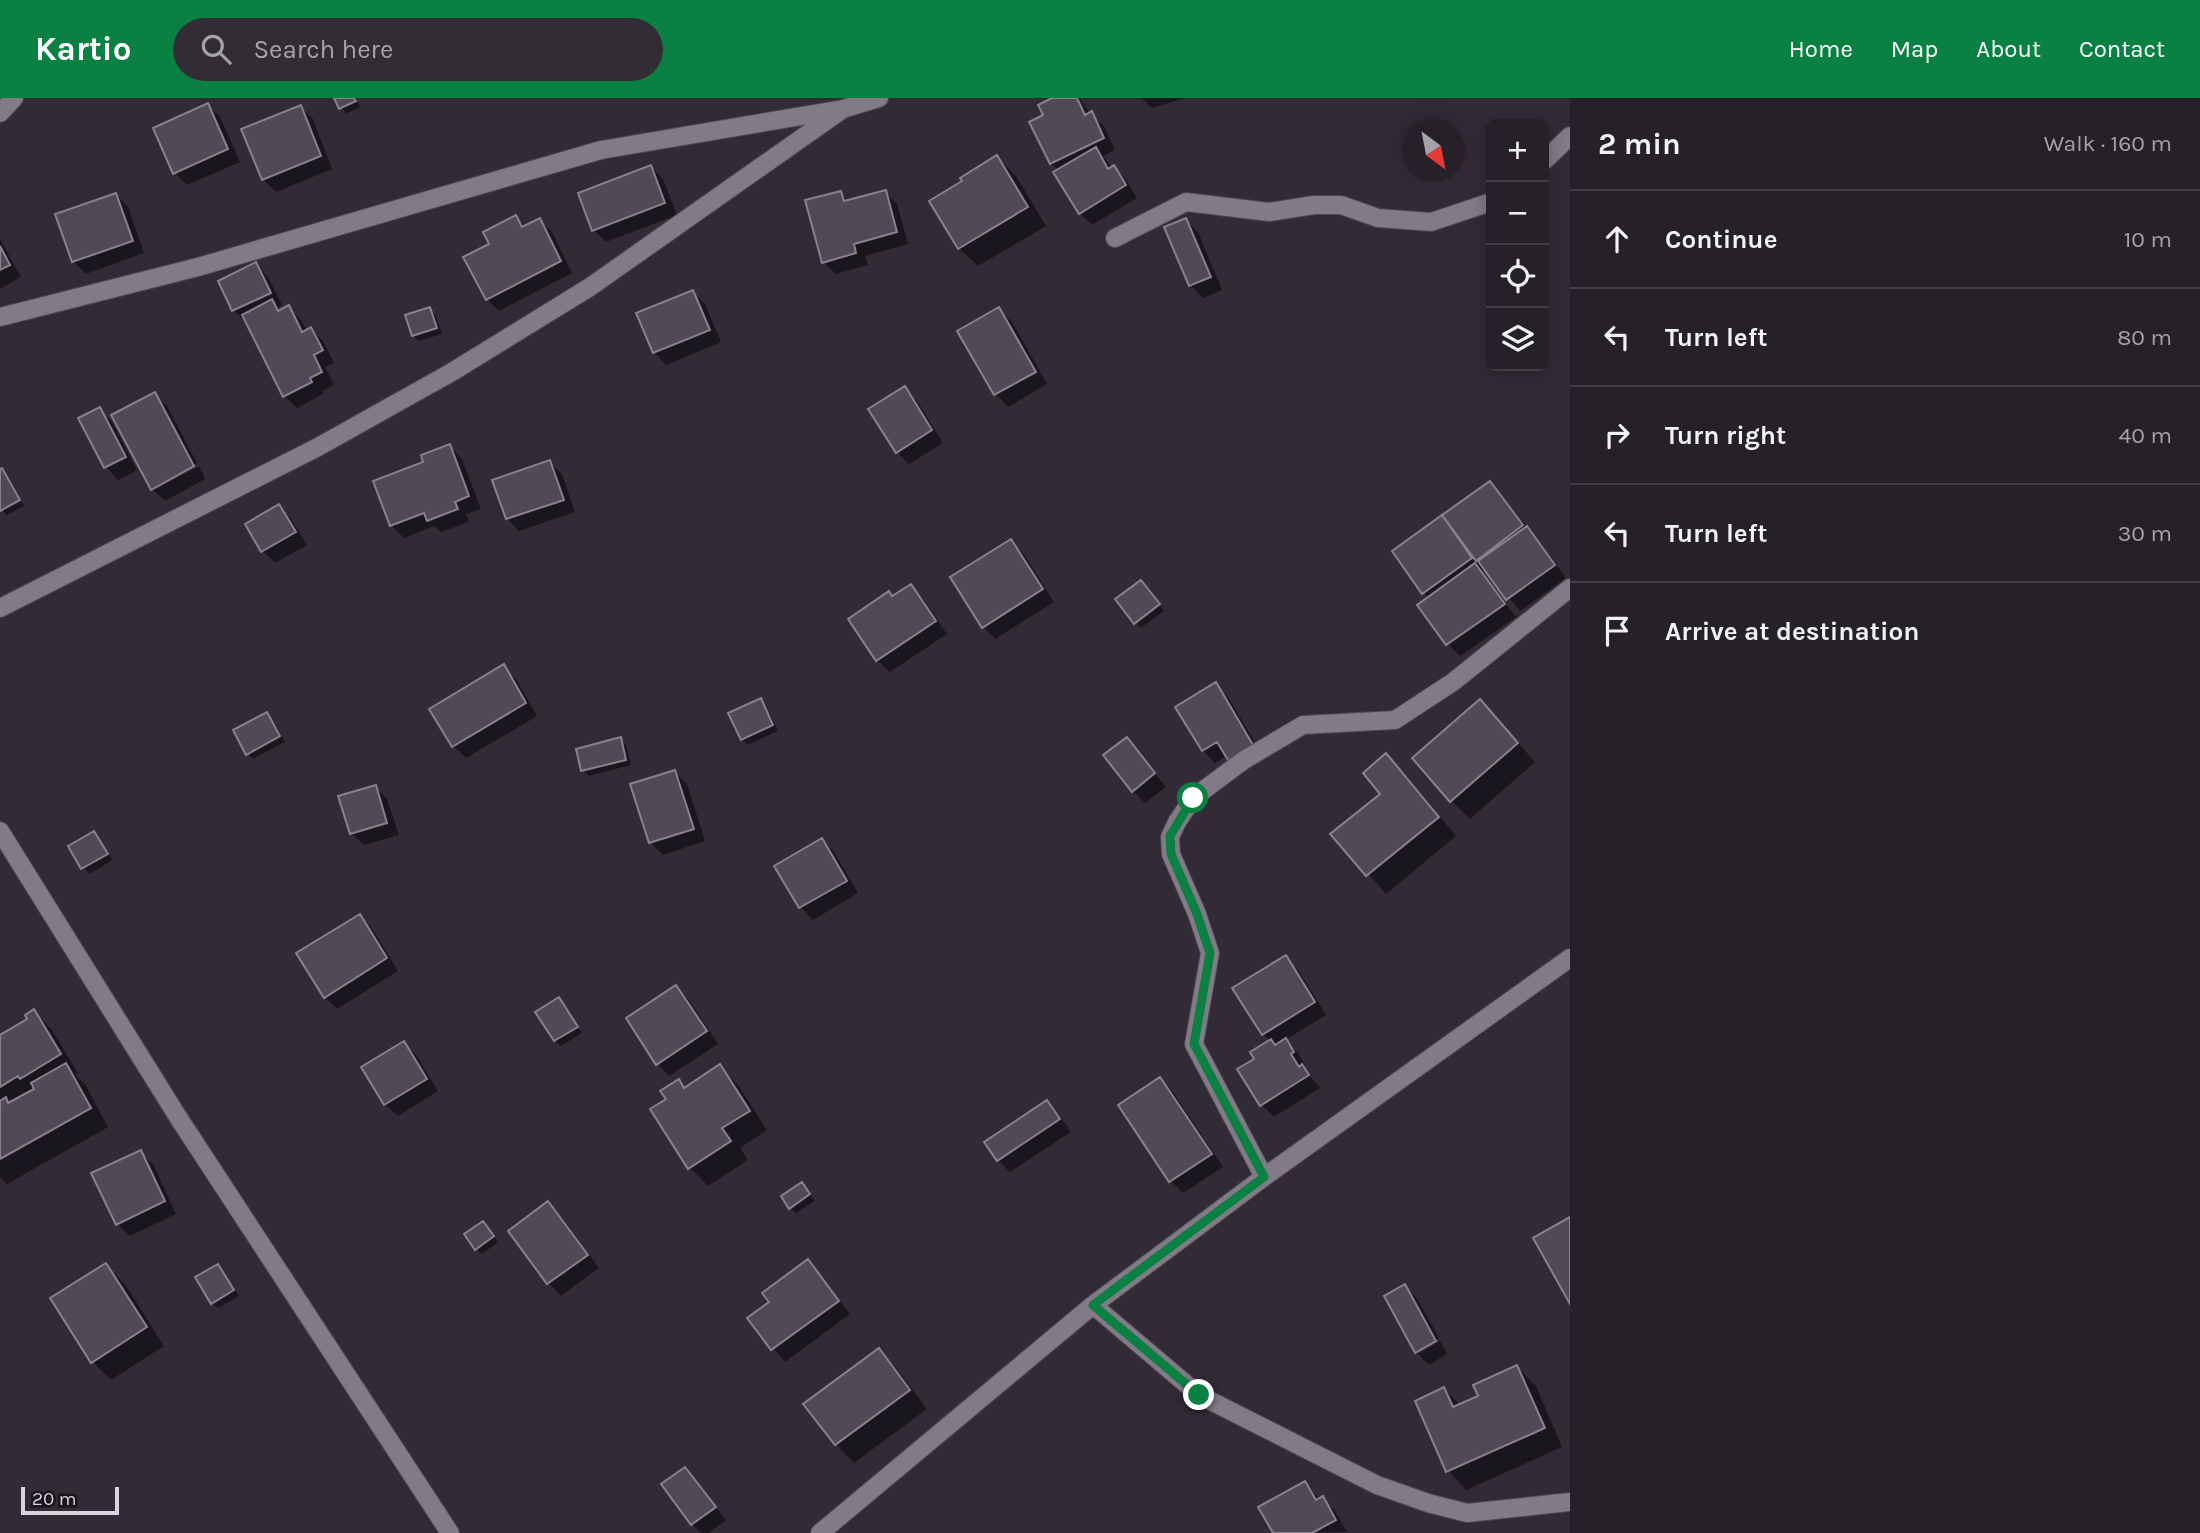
<!DOCTYPE html>
<meta charset="utf-8">
<style>
body{margin:0;font-family:Karla,sans-serif;background:#322d34;color:#f1f3f6}
.controls{position:absolute;right:21px;top:21px;display:grid;overflow:hidden;border-radius:10px;box-shadow:0 4px 18px #0003}
.controls button{width:63px;height:63px;display:grid;place-items:center;padding:0;border:0;border-bottom:2px solid #423e45;background:#262028;color:#f1f3f6;font:35px sans-serif}
.compass{position:absolute;left:1402px;top:21px;width:63px;height:63px;border-radius:50%;background:#262028;box-shadow:0 4px 18px #0003;rotate:148deg}
.scale{position:absolute;left:21px;bottom:18px;width:98px;box-sizing:border-box;padding-left:7px;border:4px solid #d9d4db;border-top:0;font-size:19px;line-height:24px;white-space:nowrap;color:#d9d4db;-webkit-text-stroke:5px #18151a;paint-order:stroke}
.stop{position:absolute;width:21px;height:21px;margin:-16px;border:5px solid #0b8043;border-radius:50%;background:#fff}
.stop.end{background:#0b8043;border-color:#fff;box-shadow:0 2px 7px #0008}
.list{margin:0;padding:0;list-style:none}
h2{display:flex;justify-content:space-between;align-items:center;height:91px;margin:0;padding:0 28px;font-size:30px}
h2 small{font-size:23px;font-weight:400;color:#a4a3a8}
.list li{display:grid;grid-template-columns:46px 1fr auto;gap:21px;align-items:center;box-sizing:border-box;height:98px;padding:0 28px;border-top:2px solid #423e45}
.list b{display:block;font-size:26px;white-space:nowrap}
.list em{font-size:23px;font-style:normal;color:#a4a3a8}
.icon{flex:none;width:38px;height:38px;fill:none;stroke:currentColor;stroke-width:2;stroke-linecap:round;stroke-linejoin:round}
.map{position:relative;flex:none;width:1570px;height:1435px;overflow:hidden}
header{display:flex;align-items:center;gap:42px;box-sizing:border-box;height:98px;padding:0 35px;background:#0b8043;color:#fff}
header strong{font-size:33px}
nav{display:flex;gap:38px;margin-inline-start:auto;font-size:24px}
.search{width:490px;height:63px;background:#322d34;display:flex;align-items:center;gap:18px;box-sizing:border-box;padding:0 24px;border-radius:38px;color:#a4a3a8;font-size:26px}
main{display:flex}
aside{flex:1;background:#262028}
.map>svg:first-child{display:block}
.shadow{fill:#0007}
.building{fill:#504a56;stroke:#88818f;stroke-width:2}
.lines{fill:none;stroke-linecap:round;stroke-linejoin:round}
.minor-casing{stroke:#4c464e;stroke-width:20}
.minor{stroke:#827a87;stroke-width:18}
.route{stroke:#0b8043;stroke-width:9}
</style>
<header>
<strong>Kartio</strong>
<div class="search"><svg class="icon" aria-label="search" viewBox="0 0 24 24"><circle cx="10" cy="10" r="6"/><path d="M15 15l6 6"/></svg>Search here</div>
<nav><a>Home</a><a>Map</a><a>About</a><a>Contact</a></nav>
</header>
<main>
<div class="map">
<svg width="1570" height="1435" viewBox="0 0 1570 1435">
<rect width="100%" height="100%" fill="#322b36"/>
<!-- shadow -->
<path class="shadow" d="M 336,0 L 356,0 L 360,9 L 346,16 Z
M 1056,0 L 1080,0 L 1090,16 L 1104,28 L 1115,52 L 1103,58 L 1112,70 L 1114,69 L 1126,82 L 1137,100 L 1092,127 L 1080,115 L 1059,73 L 1051,65 L 1046,18 Z
M 1142,0 L 1186,0 L 1151,10 Z
M 208,7 L 220,19 L 240,64 L 187,87 L 175,75 Z
M 301,9 L 313,21 L 332,71 L 276,94 L 263,81 Z
M 997,59 L 1016,78 L 1046,128 L 978,168 L 959,150 L 965,84 Z
M 651,69 L 663,81 L 677,117 L 606,144 L 594,132 Z
M 885,94 L 897,106 L 908,146 L 865,158 L 868,167 L 836,176 L 823,164 L 840,95 L 849,104 Z
M 116,97 L 128,109 L 144,155 L 86,176 L 73,163 Z
M 516,119 L 526,129 L 539,122 L 552,134 L 572,175 L 499,213 L 487,201 L 491,147 Z
M 1186,122 L 1198,134 L 1222,192 L 1203,200 L 1190,187 Z
M 0,141 L 21,179 L 0,191 Z
M 256,167 L 268,179 L 282,207 L 278,209 L 282,213 L 289,209 L 301,222 L 307,233 L 311,231 L 323,243 L 334,265 L 325,269 L 334,287 L 322,293 L 323,296 L 297,310 L 284,298 L 246,224 L 233,212 Z
M 693,194 L 705,206 L 721,244 L 666,267 L 654,254 Z
M 430,211 L 435,216 L 442,236 L 419,243 L 413,237 Z
M 999,211 L 1012,224 L 1047,286 L 1008,309 L 996,296 L 960,234 Z
M 905,291 L 917,303 L 943,345 L 909,366 L 897,354 Z
M 154,296 L 167,308 L 197,365 L 154,388 L 154,392 L 199,368 L 205,381 L 165,403 L 152,391 Z
M 100,312 L 112,324 L 137,372 L 118,382 L 106,369 L 81,321 Z
M 450,348 L 462,361 L 481,411 L 466,416 L 469,424 L 441,434 L 434,428 L 404,440 L 391,427 L 426,365 Z
M 549,364 L 562,376 L 575,414 L 519,433 L 507,420 Z
M 2,372 L 8,378 L 24,408 L 7,417 L 0,409 L 0,373 Z
M 1490,385 L 1539,443 L 1566,480 L 1520,513 L 1486,472 L 1482,474 L 1516,519 L 1460,558 L 1448,546 L 1420,507 L 1429,501 L 1394,453 Z
M 279,408 L 291,421 L 307,447 L 275,465 L 263,453 Z
M 1011,443 L 1023,455 L 1054,504 L 995,541 L 983,528 Z
M 911,488 L 923,501 L 947,536 L 890,574 L 877,562 L 850,521 L 893,500 Z
M 1147,490 L 1164,513 L 1141,530 L 1135,525 Z
M 503,569 L 516,581 L 537,618 L 466,660 L 453,648 Z
M 1215,587 L 1228,599 L 1264,660 L 1241,674 L 1227,658 L 1215,665 L 1203,652 Z
M 761,602 L 766,607 L 778,633 L 748,647 L 742,641 Z
M 267,616 L 273,622 L 285,644 L 253,661 L 247,655 Z
M 1498,622 L 1535,664 L 1470,721 L 1451,702 Z
M 620,641 L 626,647 L 631,667 L 589,678 L 583,672 Z
M 1126,641 L 1166,689 L 1145,705 L 1133,693 Z
M 1386,658 L 1405,676 L 1456,738 L 1386,796 L 1333,736 L 1382,696 Z
M 674,674 L 687,686 L 705,743 L 663,757 L 650,744 Z
M 375,689 L 387,701 L 399,737 L 364,747 L 351,735 Z
M 94,735 L 113,762 L 89,776 L 71,749 Z
M 822,742 L 834,754 L 858,795 L 813,822 L 801,809 L 777,768 Z
M 360,818 L 372,830 L 398,873 L 337,911 L 325,899 Z
M 1285,859 L 1298,872 L 1326,917 L 1285,942 L 1298,955 L 1305,967 L 1302,969 L 1320,990 L 1274,1019 L 1262,1007 L 1256,961 L 1270,943 L 1263,936 Z
M 676,889 L 688,901 L 718,946 L 669,978 L 657,965 Z
M 559,902 L 582,935 L 561,948 L 555,942 Z
M 34,913 L 52,932 L 78,975 L 75,977 L 85,986 L 108,1029 L 7,1086 L 0,1079 L 0,939 L 30,922 Z
M 403,945 L 416,957 L 438,993 L 398,1018 L 385,1006 Z
M 720,969 L 738,987 L 767,1032 L 740,1050 L 748,1062 L 708,1088 L 689,1069 L 669,1002 L 678,984 L 685,991 Z
M 1160,981 L 1173,994 L 1223,1069 L 1183,1095 L 1171,1083 L 1121,1008 Z
M 1047,1005 L 1059,1017 L 1071,1034 L 1010,1074 L 998,1062 Z
M 140,1054 L 153,1066 L 176,1116 L 130,1138 L 117,1126 Z
M 802,1086 L 815,1103 L 796,1115 L 791,1110 Z
M 548,1106 L 561,1118 L 599,1170 L 561,1198 L 549,1185 L 510,1134 Z
M 483,1125 L 498,1144 L 482,1156 L 476,1151 Z
M 808,1163 L 820,1176 L 850,1216 L 785,1264 L 749,1221 L 771,1205 Z
M 106,1167 L 125,1186 L 164,1248 L 111,1282 L 93,1264 Z
M 218,1168 L 239,1198 L 218,1210 L 212,1205 Z
M 1404,1188 L 1417,1200 L 1439,1240 L 1418,1252 L 1418,1256 L 1386,1198 Z
M 1440,1243 L 1447,1256 L 1429,1267 L 1418,1256 Z
M 879,1252 L 897,1271 L 927,1311 L 854,1365 L 836,1346 Z
M 1517,1269 L 1536,1288 L 1562,1349 L 1466,1392 L 1448,1373 L 1444,1291 L 1461,1308 L 1480,1299 Z
M 685,1371 L 697,1383 L 726,1422 L 709,1435 L 701,1435 L 692,1426 Z
M 1305,1385 L 1320,1402 L 1323,1401 L 1335,1413 L 1347,1434 L 1275,1435 Z"/>
<!-- building -->
<path class="building" d="M 334,0 L 354,0 L 356,3 L 339,11 Z
M 1052,0 L 1077,0 L 1085,17 L 1092,13 L 1104,40 L 1050,66 L 1029,24 L 1043,17 L 1038,7 Z
M 208,5 L 228,51 L 173,76 L 153,30 Z
M 301,7 L 321,58 L 262,82 L 241,31 Z
M 1096,49 L 1108,71 L 1114,67 L 1126,87 L 1079,116 L 1053,74 Z
M 997,57 L 1028,109 L 958,151 L 929,103 L 962,83 L 960,80 Z
M 651,67 L 665,105 L 592,133 L 578,95 Z
M 886,92 L 897,134 L 854,146 L 856,155 L 822,165 L 805,102 L 841,93 L 844,103 Z
M 116,95 L 133,143 L 72,164 L 55,116 Z
M 516,117 L 522,129 L 540,120 L 561,163 L 486,202 L 463,159 L 489,146 L 483,134 Z
M 1186,120 L 1211,179 L 1189,188 L 1164,129 Z
M 0,148 L 10,167 L 0,172 Z
M 256,164 L 271,195 L 232,213 L 218,183 Z
M 693,192 L 710,232 L 653,255 L 636,215 Z
M 272,201 L 278,213 L 289,207 L 302,234 L 311,229 L 323,252 L 314,257 L 322,274 L 310,280 L 312,284 L 283,299 L 242,217 Z
M 430,209 L 437,230 L 412,238 L 405,217 Z
M 999,209 L 1036,274 L 994,297 L 957,233 Z
M 905,288 L 932,332 L 896,355 L 868,311 Z
M 155,294 L 194,368 L 151,392 L 111,317 Z
M 100,309 L 126,359 L 104,370 L 78,320 Z
M 450,346 L 469,398 L 455,404 L 458,411 L 427,423 L 424,415 L 390,428 L 373,383 L 423,364 L 421,357 Z
M 550,362 L 564,402 L 506,421 L 492,382 Z
M 2,370 L 20,402 L 0,413 L 0,371 Z
M 1490,383 L 1523,427 L 1476,463 L 1442,417 Z
M 279,406 L 296,434 L 261,454 L 245,426 Z
M 1442,417 L 1472,460 L 1422,496 L 1392,453 Z
M 1527,428 L 1555,467 L 1506,502 L 1478,463 Z
M 1011,441 L 1043,491 L 982,530 L 950,479 Z
M 1475,465 L 1505,506 L 1446,547 L 1417,507 Z
M 1141,482 L 1160,506 L 1134,526 L 1115,501 Z
M 911,486 L 936,523 L 876,563 L 848,521 L 889,493 L 892,498 Z
M 504,566 L 526,605 L 452,649 L 429,611 Z
M 1216,584 L 1253,647 L 1228,662 L 1217,644 L 1202,653 L 1175,609 Z
M 761,600 L 773,627 L 741,642 L 728,615 Z
M 1480,601 L 1518,645 L 1450,704 L 1412,660 Z
M 267,614 L 280,638 L 246,657 L 233,632 Z
M 621,639 L 626,662 L 581,673 L 576,651 Z
M 1127,639 L 1155,675 L 1132,694 L 1103,657 Z
M 1386,655 L 1439,719 L 1366,778 L 1330,736 L 1380,696 L 1363,675 Z
M 675,672 L 694,731 L 649,745 L 630,686 Z
M 376,687 L 387,725 L 350,736 L 338,698 Z
M 94,733 L 108,756 L 81,771 L 68,748 Z
M 822,740 L 847,783 L 799,810 L 774,768 Z
M 360,816 L 387,860 L 324,900 L 296,855 Z
M 1286,857 L 1315,904 L 1262,937 L 1232,890 Z
M 676,887 L 707,933 L 656,967 L 626,920 Z
M 559,899 L 578,929 L 554,943 L 535,914 Z
M 34,911 L 61,956 L 20,981 L 18,978 L 0,989 L 0,937 L 27,921 L 25,917 Z
M 1286,940 L 1294,954 L 1291,956 L 1299,969 L 1302,966 L 1309,977 L 1260,1008 L 1237,971 L 1254,961 L 1250,954 L 1271,941 L 1275,947 Z
M 404,943 L 427,981 L 384,1007 L 361,969 Z
M 66,965 L 91,1010 L 0,1061 L 0,1003 L 6,999 L 8,1005 L 34,991 L 31,985 Z
M 720,966 L 750,1013 L 722,1030 L 731,1043 L 688,1071 L 650,1011 L 666,1001 L 660,993 L 679,981 L 684,990 Z
M 1160,979 L 1212,1056 L 1169,1084 L 1118,1007 Z
M 1047,1002 L 1060,1021 L 997,1063 L 984,1044 Z
M 141,1052 L 165,1103 L 116,1127 L 91,1075 Z
M 802,1084 L 810,1096 L 789,1111 L 781,1098 Z
M 548,1103 L 588,1157 L 547,1186 L 508,1133 Z
M 1570,1119 L 1570,1206 L 1533,1140 Z
M 483,1123 L 494,1138 L 475,1152 L 464,1136 Z
M 808,1161 L 839,1203 L 771,1252 L 747,1220 L 769,1204 L 762,1195 Z
M 106,1165 L 147,1229 L 91,1265 L 50,1200 Z
M 218,1166 L 234,1192 L 211,1206 L 195,1179 Z
M 1405,1186 L 1436,1243 L 1415,1255 L 1384,1198 Z
M 879,1250 L 910,1292 L 835,1347 L 803,1306 Z
M 1517,1267 L 1545,1330 L 1446,1374 L 1415,1303 L 1444,1289 L 1453,1309 L 1478,1298 L 1473,1287 Z
M 685,1369 L 716,1409 L 691,1427 L 661,1386 Z
M 1305,1383 L 1316,1402 L 1323,1398 L 1336,1422 L 1312,1435 L 1273,1435 L 1258,1409 Z"/>
<g class="lines">
<!-- minor casing -->
<g class="minor-casing">
<path id="minor" d="M 0,15 L 14,0
M 1544,63 L 1570,38
M 1115,140 L 1186,104 L 1269,114 L 1314,107 L 1341,107 L 1378,120 L 1431,124 L 1491,104
M 0,219 L 198,169 L 601,52 L 843,11 L 879,0
M 0,510 L 318,349 L 452,274 L 590,189 L 843,11
M 0,733 L 178,1019 L 450,1435
M 1264,1079 L 1194,946 L 1210,855 L 1197,816 L 1171,756 L 1170,739 L 1177,724 L 1193,700 L 1244,662 L 1303,627 L 1395,622 L 1453,584 L 1570,490
M 1093,1207 L 1199,1297 L 1377,1387 L 1428,1405 L 1467,1415 L 1570,1404
M 820,1435 L 1093,1207 L 1264,1079 L 1570,860"/>
</g>
<!-- minor -->
<use href="#minor" class="minor"/>
</g>
<g class="lines">
<!-- route -->
<path class="route" d="M 1193,700 L 1170,738 L 1171,756 L 1197,816 L 1210,855 L 1194,946 L 1264,1079 L 1093,1207 L 1199,1297"/>
</g>
</svg>
<div class="controls">
<button>+</button>
<button>−</button>
<button><svg class="icon" aria-label="locate" viewBox="0 0 24 24"><circle cx="12" cy="12" r="6"/><path d="M12 2v4M12 18v4M2 12h4M18 12h4"/></svg></button>
<button><svg class="icon" aria-label="layers" viewBox="0 0 24 24"><path d="M12 4l9 5-9 5-9-5zM3 14l9 5 9-5"/></svg></button>
</div>
<svg class="compass" viewBox="-18 -18 36 36"><path d="M0-13l5 13h-10z" fill="#e53935"/><path d="M0 13l5-13h-10z" fill="#a4a3a8"/></svg>
<div class="scale">20 m</div>
<div class="stop" style="left:1193px;top:700px"></div>
<div class="stop end" style="left:1199px;top:1297px"></div>
</div>
<aside>
<h2>2 min<small>Walk · 160 m</small></h2>
<ul class="list">
<li><svg class="icon" aria-label="ahead" viewBox="0 0 24 24"><path d="M12 20V5M6 11l6-6 6 6"/></svg><div><b>Continue</b></div><em>10 m</em></li>
<li><svg class="icon" aria-label="left" viewBox="0 0 24 24"><path d="M17 20v-9H6M10 6l-5 5 5 5"/></svg><div><b>Turn left</b></div><em>80 m</em></li>
<li><svg class="icon" aria-label="right" viewBox="0 0 24 24"><path d="M7 20v-9h11M14 6l5 5-5 5"/></svg><div><b>Turn right</b></div><em>40 m</em></li>
<li><svg class="icon" aria-label="left" viewBox="0 0 24 24"><path d="M17 20v-9H6M10 6l-5 5 5 5"/></svg><div><b>Turn left</b></div><em>30 m</em></li>
<li><svg class="icon" aria-label="arrive" viewBox="0 0 24 24"><path d="M6 21V4h12l-3 4 3 4H6"/></svg><div><b>Arrive at destination</b></div></li>
</ul>
</aside>
</main>
